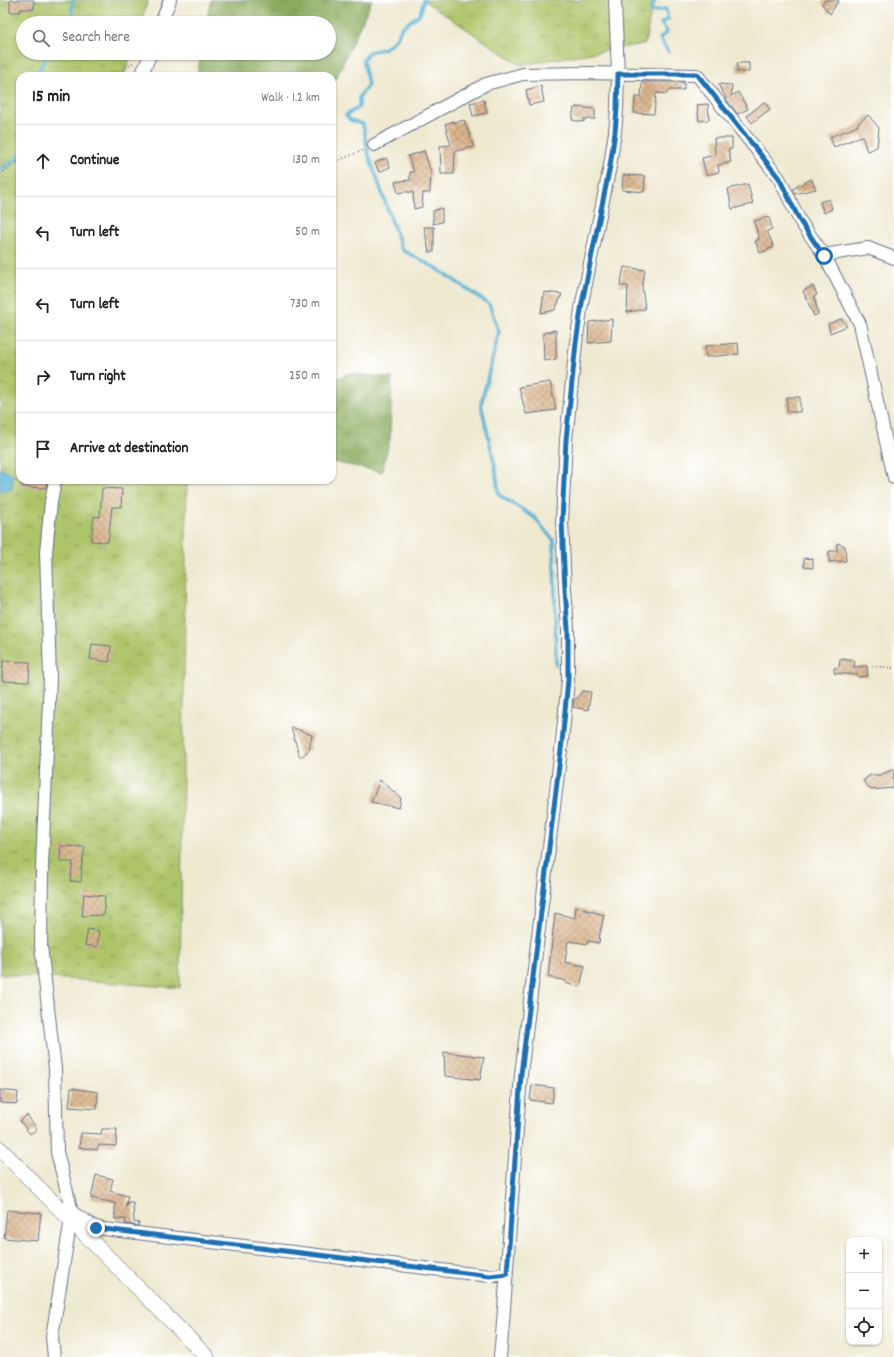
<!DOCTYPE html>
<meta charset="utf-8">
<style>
body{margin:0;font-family:Dekko,sans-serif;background:#f2f2f2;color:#222}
.controls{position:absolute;right:12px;bottom:12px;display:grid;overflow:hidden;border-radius:8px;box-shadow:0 1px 3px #0004}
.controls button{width:36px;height:36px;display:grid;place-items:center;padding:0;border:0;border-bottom:1px solid #e0e0e0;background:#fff;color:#222;font:20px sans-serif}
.stop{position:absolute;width:12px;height:12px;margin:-9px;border:3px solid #1f6fb2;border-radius:50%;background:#fff}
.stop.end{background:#1f6fb2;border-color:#fff;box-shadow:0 1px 4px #0008}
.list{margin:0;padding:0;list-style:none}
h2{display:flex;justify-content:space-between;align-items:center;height:52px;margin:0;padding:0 16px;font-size:17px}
h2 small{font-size:13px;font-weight:400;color:#767676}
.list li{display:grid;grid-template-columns:26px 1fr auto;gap:12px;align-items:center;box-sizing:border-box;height:72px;padding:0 16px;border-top:1px solid #e0e0e0}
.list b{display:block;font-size:15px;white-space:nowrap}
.list em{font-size:13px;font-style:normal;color:#767676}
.icon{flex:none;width:22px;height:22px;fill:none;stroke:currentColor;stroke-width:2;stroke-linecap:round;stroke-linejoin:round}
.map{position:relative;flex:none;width:894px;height:1357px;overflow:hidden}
.search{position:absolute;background:#fff;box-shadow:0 1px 3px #0004;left:16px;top:16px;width:320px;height:44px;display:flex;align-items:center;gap:10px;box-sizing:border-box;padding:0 14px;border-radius:22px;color:#767676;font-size:15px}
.panel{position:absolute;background:#fff;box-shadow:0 1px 3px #0004;left:16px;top:72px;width:320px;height:412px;border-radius:12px}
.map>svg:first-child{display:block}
.grass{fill:url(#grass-tufts);stroke:#647a64}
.forest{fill:url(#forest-crowns);stroke:#526c5e}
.water{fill:#55b1d3;stroke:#387098}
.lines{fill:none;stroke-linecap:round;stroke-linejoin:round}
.stream{stroke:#55b1d3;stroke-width:3.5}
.building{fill:url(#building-cross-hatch)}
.minor-casing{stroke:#657086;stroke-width:14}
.tertiary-casing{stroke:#657086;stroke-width:16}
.path{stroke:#657086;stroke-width:2;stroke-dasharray:1 3;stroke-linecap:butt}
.minor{stroke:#fff;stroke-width:12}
.tertiary{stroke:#fff;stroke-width:15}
.route{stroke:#1f6fb2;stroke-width:5}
</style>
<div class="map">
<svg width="894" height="1357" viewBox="0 0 894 1357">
<defs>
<pattern id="grass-tufts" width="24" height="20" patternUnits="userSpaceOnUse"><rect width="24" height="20" fill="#aec469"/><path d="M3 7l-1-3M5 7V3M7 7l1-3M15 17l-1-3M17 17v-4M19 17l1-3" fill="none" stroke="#8da05a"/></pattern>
<pattern id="forest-crowns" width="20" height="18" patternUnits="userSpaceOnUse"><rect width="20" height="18" fill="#8aaa5d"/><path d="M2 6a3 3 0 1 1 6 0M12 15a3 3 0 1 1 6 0" fill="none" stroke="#708b50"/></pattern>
<pattern id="building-cross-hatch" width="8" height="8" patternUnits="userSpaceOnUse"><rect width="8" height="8" fill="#dbb68e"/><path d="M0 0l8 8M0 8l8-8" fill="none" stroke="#b19477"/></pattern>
</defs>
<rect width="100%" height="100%" fill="#fff"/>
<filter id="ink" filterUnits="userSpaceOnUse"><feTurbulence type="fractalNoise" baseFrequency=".025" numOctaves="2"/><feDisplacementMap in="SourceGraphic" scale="8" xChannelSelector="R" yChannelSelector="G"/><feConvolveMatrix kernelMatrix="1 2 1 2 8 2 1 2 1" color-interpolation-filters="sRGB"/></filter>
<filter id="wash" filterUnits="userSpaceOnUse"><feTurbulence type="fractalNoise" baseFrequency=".012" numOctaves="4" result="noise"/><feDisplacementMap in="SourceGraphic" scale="16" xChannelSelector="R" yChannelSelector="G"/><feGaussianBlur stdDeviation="0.9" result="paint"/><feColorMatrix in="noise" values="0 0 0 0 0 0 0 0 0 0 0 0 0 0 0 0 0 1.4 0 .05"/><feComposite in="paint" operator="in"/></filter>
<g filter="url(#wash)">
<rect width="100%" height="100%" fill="#efe9d0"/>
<!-- grass -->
<path class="grass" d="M 0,0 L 148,0 L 141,23 L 23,23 L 23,53 L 132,53 L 124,76 L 20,76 L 20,480 L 187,480 L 180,988 L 0,974 Z
M 423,0 L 653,0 L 645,44 L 520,65 Z"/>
<!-- forest -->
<path class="forest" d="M 211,0 L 372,0 L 332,87 L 332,76 L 197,76 L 201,53 L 329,53 L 329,23 L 206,23 Z
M 350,373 L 392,378 L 390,439 L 382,472 L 332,462 L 332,403 L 335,379 Z"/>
<!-- water -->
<path class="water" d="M 0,469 L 13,473 L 12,489 L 7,491 L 0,490 Z"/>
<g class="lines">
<!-- stream -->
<path class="stream" d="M 73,0 L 72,9 L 73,23
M 424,0 L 420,14 L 402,27 L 397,37 L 391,44 L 383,49 L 369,52 L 363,60 L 368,85 L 359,97 L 359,107 L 346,115 L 350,120 L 363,124 L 368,153 L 402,250 L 436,268 L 489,304 L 499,332 L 481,404 L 495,466 L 499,495 L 534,517 L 554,541 L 556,665
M 655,0 L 650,12 L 666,9 L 668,19 L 661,23 L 667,32 L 660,38 L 668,52
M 38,76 L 38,72 L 47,56 L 56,53
M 0,170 L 20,156"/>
</g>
<g id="blocks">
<!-- building -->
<path class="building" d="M 10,0 L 34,0 L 34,9 L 20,9 L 20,12 L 10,12 Z
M 825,0 L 839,0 L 830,14 L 822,4 Z
M 737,63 L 749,63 L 749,72 L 737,72 Z
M 642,82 L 684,82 L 684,90 L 668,90 L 667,94 L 656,93 L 654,114 L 634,113 L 635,97 L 641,97 Z
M 718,84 L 732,85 L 731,96 L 738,92 L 748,109 L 738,114 L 728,102 Z
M 541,86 L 544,102 L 529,105 L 526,90 Z
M 484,100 L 487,113 L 473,116 L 470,103 Z
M 764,102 L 770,109 L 752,123 L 747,116 Z
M 708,104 L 709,120 L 699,121 L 697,105 Z
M 576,107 L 595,109 L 595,119 L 584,119 L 584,122 L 572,120 L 574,108 L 576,108 Z
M 868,115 L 879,128 L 877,147 L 867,151 L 862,136 L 834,147 L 830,137 L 858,126 L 857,124 Z
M 464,120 L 474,147 L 455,151 L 454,174 L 441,174 L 440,146 L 451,145 L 445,124 L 454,121 L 454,123 Z
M 714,138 L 732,138 L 732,149 L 728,149 L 731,162 L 718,165 L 719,172 L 706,175 L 702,158 L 715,155 Z
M 424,151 L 431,172 L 430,193 L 423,193 L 422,207 L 414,209 L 413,192 L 404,192 L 398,193 L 395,182 L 410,180 L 410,172 L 414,172 L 408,156 Z
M 386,158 L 390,167 L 379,172 L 375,163 Z
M 623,175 L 645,176 L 644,192 L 622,190 Z
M 811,179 L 816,189 L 795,194 L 793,189 Z
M 748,184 L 753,204 L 732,209 L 728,189 Z
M 829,199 L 832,209 L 824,213 L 820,202 Z
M 442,208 L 442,222 L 433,224 L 433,211 Z
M 769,217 L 772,229 L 767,231 L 774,247 L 760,253 L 755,241 L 759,239 L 754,221 Z
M 424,227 L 434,227 L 434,252 L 429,252 Z
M 624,267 L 645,270 L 642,286 L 645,309 L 627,312 L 628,286 L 620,286 Z
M 813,286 L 817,295 L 814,296 L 818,314 L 814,316 L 803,291 Z
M 544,292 L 562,294 L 555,310 L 541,313 Z
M 612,319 L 611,341 L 588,343 L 589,322 Z
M 841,319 L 847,326 L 830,333 L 828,324 Z
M 556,330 L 556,359 L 544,361 L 543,333 Z
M 738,343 L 739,354 L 706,357 L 705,346 Z
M 550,382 L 556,410 L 526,414 L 519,387 Z
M 787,397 L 800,397 L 800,412 L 787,412 Z
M 22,480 L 47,480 L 46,488 L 22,487 Z
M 102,488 L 122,489 L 121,507 L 112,507 L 108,542 L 91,541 L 94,516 L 100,517 Z
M 837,543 L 845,546 L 846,561 L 829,562 L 829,551 L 837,551 Z
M 804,558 L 813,559 L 813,568 L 804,567 Z
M 92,644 L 111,646 L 109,662 L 90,659 Z
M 840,659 L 855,661 L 854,667 L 867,666 L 868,676 L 858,677 L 858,675 L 834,673 L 834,668 L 839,667 Z
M 3,661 L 30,662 L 29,682 L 2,681 Z
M 582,691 L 591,692 L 588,710 L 573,707 L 574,699 L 576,699 Z
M 291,727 L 312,735 L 309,750 L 300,758 Z
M 894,769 L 893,788 L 871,790 L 863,781 L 870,775 L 880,775 Z
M 380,780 L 401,798 L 399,808 L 371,802 Z
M 61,846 L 85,847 L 81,869 L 82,869 L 81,882 L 70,881 L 73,862 L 60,862 Z
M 84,894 L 105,896 L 104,915 L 82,916 Z
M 576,907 L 604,915 L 600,933 L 599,943 L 588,941 L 588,944 L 568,941 L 565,962 L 585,966 L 580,987 L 565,983 L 566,981 L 548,977 L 555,913 L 575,918 Z
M 88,929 L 99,931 L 97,947 L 85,945 Z
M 444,1052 L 484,1057 L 480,1080 L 445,1076 Z
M 532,1085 L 554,1088 L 552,1103 L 530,1100 Z
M 71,1088 L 98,1092 L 97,1109 L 69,1107 Z
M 0,1090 L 18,1092 L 17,1104 L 0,1103 Z
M 27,1115 L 37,1129 L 30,1134 L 20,1121 Z
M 102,1129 L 117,1129 L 116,1146 L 99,1145 L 97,1150 L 79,1147 L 81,1133 L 101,1134 Z
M 96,1175 L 113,1179 L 110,1191 L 128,1196 L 125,1207 L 127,1206 L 128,1202 L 133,1202 L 134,1222 L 139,1223 L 138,1226 L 125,1224 L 126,1219 L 115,1219 L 115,1203 L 91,1198 Z
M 7,1210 L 41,1213 L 38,1241 L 4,1238 Z"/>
</g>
</g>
<g filter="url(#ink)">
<use href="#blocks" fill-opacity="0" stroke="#657086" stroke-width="1"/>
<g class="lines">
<!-- minor casing -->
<g class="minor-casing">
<path id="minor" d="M 161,23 L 170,0
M 141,76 L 151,53
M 374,145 L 486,84 L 523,74 L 585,73 L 697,75 L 779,178 L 800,221 L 824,255 L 868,248 L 894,258
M 824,255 L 860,324 L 894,478
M 72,1212 L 96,1228 L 490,1276 L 507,1274
M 54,1357 L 52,1337 L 72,1212 L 57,1152 L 55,1069 L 41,946 L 42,867 L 50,678 L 46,552 L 51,502 L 55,480
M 500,1357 L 503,1323 L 521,1074 L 562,742 L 568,680 L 568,629 L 565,590 L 562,521 L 566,440 L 576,343 L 582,303 L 610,166 L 615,132 L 617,109 L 618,74 L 615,0"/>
</g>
<!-- tertiary casing -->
<g class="tertiary-casing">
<path id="tertiary" d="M 0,1149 L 207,1357"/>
</g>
<!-- path -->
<path class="path" d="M 112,76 L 132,63 L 135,64
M 332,163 L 364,150
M 0,174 L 20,160
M 872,666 L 894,668"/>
<!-- minor -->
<use href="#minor" class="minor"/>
<!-- tertiary -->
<use href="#tertiary" class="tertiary"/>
</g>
</g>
<g class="lines" filter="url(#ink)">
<!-- route -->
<path class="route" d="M 96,1228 L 490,1276 L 507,1274 L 521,1074 L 562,742 L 568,680 L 568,629 L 565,590 L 562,521 L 566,440 L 576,343 L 582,303 L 610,166 L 615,132 L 617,109 L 618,74 L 697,74 L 779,178 L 800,221 L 824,256"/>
</g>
</svg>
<div class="controls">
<button>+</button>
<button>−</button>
<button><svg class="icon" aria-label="locate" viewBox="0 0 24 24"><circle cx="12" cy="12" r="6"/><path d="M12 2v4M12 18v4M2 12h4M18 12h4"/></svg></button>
</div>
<div class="stop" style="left:824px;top:256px"></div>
<div class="stop end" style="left:96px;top:1228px"></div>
<div class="search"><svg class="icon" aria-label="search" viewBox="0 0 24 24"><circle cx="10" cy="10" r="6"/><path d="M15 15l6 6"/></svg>Search here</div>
<section class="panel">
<h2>15 min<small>Walk · 1.2 km</small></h2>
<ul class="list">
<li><svg class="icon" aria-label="ahead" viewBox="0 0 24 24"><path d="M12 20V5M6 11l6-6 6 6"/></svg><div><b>Continue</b></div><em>130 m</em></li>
<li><svg class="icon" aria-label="left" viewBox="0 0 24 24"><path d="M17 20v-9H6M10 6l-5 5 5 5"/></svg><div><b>Turn left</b></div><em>50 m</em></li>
<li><svg class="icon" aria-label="left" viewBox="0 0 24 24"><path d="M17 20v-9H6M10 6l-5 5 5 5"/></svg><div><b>Turn left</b></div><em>730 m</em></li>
<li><svg class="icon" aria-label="right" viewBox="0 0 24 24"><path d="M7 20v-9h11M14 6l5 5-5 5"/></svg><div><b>Turn right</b></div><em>250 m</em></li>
<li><svg class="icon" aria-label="arrive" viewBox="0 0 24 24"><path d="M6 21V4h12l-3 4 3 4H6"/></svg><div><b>Arrive at destination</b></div></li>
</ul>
</section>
</div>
